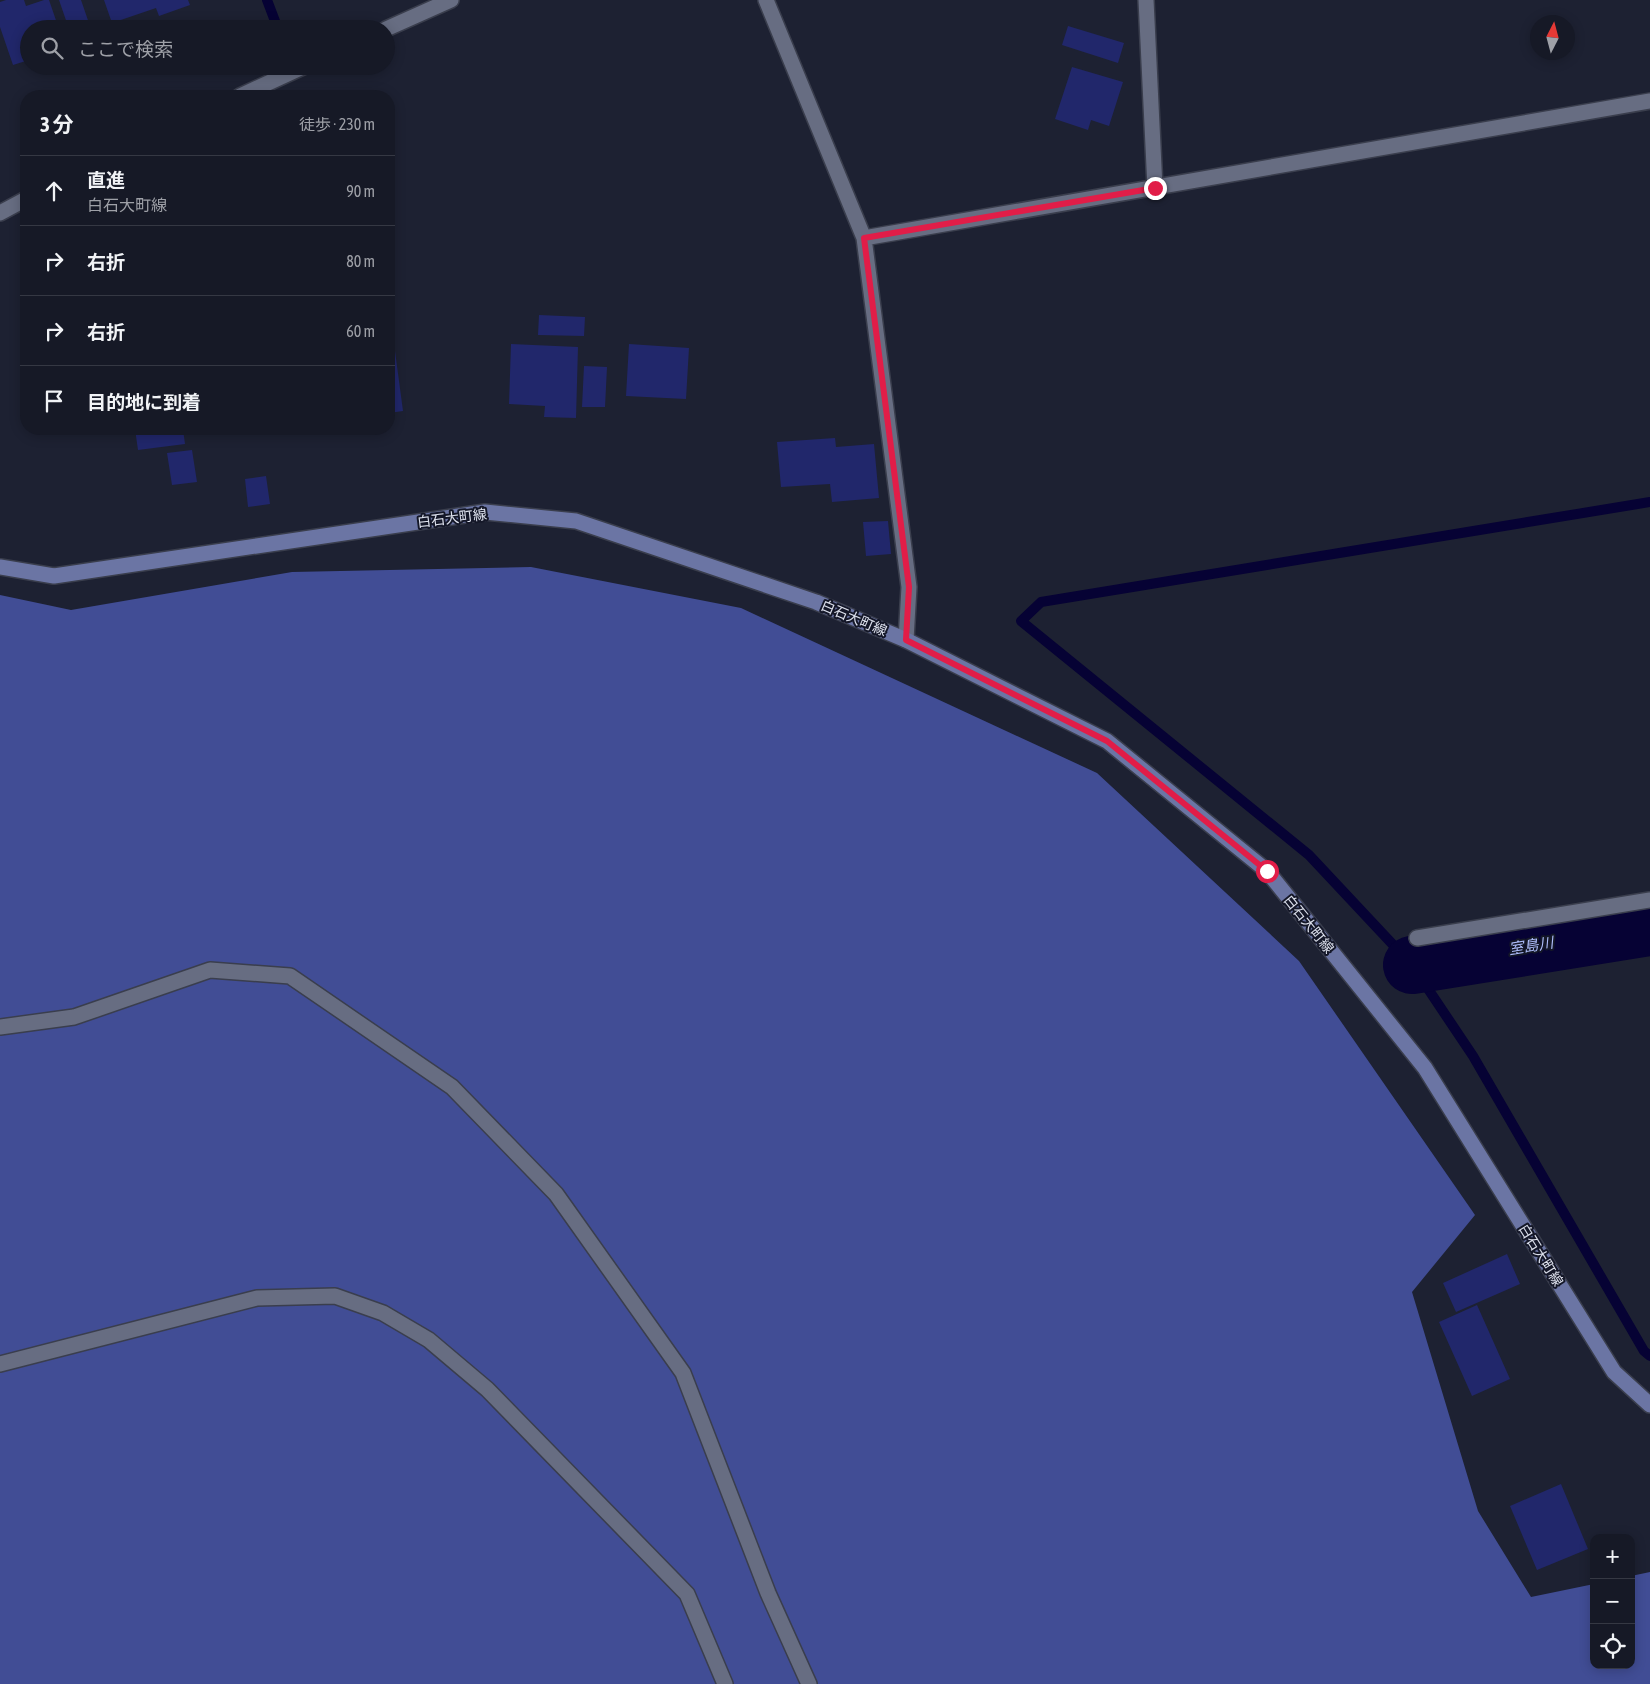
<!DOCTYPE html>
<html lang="ja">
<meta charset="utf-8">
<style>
body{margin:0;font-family:"Asap Condensed","Noto Sans JP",sans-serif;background:#1f222e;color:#f1f3f6}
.controls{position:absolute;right:15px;bottom:15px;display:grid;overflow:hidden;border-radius:10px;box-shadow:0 2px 12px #0003}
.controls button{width:45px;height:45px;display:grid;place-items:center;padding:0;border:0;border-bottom:1px solid #353843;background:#161926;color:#f1f3f6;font:25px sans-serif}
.compass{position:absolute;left:1530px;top:15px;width:45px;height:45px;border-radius:50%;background:#161926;box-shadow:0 2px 12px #0003;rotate:6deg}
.stop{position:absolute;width:15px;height:15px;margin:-11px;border:4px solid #e11d48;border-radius:50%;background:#fff}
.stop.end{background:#e11d48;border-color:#fff;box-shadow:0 1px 5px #0008}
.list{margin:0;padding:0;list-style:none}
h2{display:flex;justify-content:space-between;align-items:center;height:65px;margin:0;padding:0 20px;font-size:21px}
h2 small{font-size:16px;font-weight:400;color:#9ea0a7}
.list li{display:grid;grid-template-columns:32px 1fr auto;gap:15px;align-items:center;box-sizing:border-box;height:70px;padding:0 20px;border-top:1px solid #353843}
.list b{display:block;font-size:19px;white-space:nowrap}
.list p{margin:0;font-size:16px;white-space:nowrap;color:#9ea0a7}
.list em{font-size:16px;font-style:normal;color:#9ea0a7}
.icon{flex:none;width:28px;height:28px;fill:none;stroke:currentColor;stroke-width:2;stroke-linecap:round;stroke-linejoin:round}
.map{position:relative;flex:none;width:1650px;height:1684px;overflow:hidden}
.search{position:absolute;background:#161926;box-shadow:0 2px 12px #0003;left:20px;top:20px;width:375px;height:55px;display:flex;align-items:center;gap:12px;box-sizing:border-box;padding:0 18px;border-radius:28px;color:#9ea0a7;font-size:19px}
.panel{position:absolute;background:#161926;box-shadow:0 2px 12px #0003;left:20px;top:90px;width:375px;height:345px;border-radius:20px}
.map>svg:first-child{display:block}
.forest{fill:#414d95}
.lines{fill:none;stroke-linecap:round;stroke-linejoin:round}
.stream{stroke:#060234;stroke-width:10}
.river{stroke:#060234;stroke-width:58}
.building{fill:#21276b}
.minor-casing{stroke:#3a3e4d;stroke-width:18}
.secondary-casing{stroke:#3a3e4d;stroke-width:18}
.minor{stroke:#676d82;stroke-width:15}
.secondary{stroke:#6b75a4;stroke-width:15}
.route{stroke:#e11d48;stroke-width:6}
.labels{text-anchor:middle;stroke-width:4;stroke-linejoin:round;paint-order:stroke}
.street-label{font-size:14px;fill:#dde1ed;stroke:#141728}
.water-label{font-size:15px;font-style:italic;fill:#afbefc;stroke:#141728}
</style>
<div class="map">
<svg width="1650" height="1684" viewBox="0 0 1650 1684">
<rect width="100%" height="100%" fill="#1d2132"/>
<!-- forest -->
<path class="forest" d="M 531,567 L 741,608 L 1097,773 L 1299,961 L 1475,1215 L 1412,1292 L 1478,1511 L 1531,1597 L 1594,1584 L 1594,1665 L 1631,1665 L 1631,1576 L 1650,1572 L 1650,1684 L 0,1684 L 0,595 L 71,610 L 292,572 Z"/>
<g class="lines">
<!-- stream -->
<path class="stream" d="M 267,0 L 278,29
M 1650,502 L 1041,602 L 1021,621 L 1309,855 L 1412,965 L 1473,1056 L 1644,1351 L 1650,1356"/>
<!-- river -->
<path class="river" d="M 1412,965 L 1650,927"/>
</g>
<!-- building -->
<path class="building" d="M 6,0 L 24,0 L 26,6 L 44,0 L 49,0 L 59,29 L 29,29 L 29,60 L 13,65 L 0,27 L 0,2 Z
M 59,0 L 81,0 L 91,29 L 69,29 Z
M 104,0 L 188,0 L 190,5 L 159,16 L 156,8 L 112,23 Z
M 1068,26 L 1124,43 L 1118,63 L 1062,45 Z
M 1072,67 L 1123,82 L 1109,126 L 1091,120 L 1088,130 L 1055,119 Z
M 539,315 L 585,317 L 584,336 L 538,335 Z
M 389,336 L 393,336 L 403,411 L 389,413 Z
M 511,344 L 578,347 L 576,418 L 544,417 L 545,406 L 509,404 Z
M 629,344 L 689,348 L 686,399 L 626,396 Z
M 584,366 L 607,367 L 605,407 L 582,407 Z
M 135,429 L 183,429 L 185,444 L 138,450 Z
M 835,438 L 836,447 L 874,444 L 879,498 L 832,502 L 830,484 L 781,487 L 777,442 Z
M 192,450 L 197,482 L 172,485 L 167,453 Z
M 266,476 L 270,504 L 248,507 L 245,479 Z
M 888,521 L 891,554 L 866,556 L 863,522 Z
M 1507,1254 L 1520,1284 L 1456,1312 L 1443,1283 Z
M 1477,1305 L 1510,1379 L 1472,1396 L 1439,1322 Z
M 1561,1484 L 1588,1549 L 1537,1570 L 1510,1506 Z"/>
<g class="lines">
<!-- minor casing -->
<g class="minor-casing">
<path id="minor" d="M 766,0 L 864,238 L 1650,101
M 1146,0 L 1155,188
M 386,29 L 451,0
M 240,96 L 305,66
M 0,213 L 26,199
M 864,238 L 909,587 L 906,640
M 1417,938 L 1650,900
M 0,1027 L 74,1017 L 210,970 L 290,976 L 452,1087 L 556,1194 L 683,1373 L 768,1593 L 809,1684
M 0,1364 L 257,1298 L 335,1296 L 383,1313 L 429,1340 L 487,1389 L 687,1594 L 725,1684"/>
</g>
<!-- secondary casing -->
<g class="secondary-casing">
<path id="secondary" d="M 0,567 L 54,576 L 485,512 L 576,521 L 816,602 L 906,640 L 1107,741 L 1267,871 L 1425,1068 L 1614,1372 L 1650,1405"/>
</g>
<!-- minor -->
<use href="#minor" class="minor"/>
<!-- secondary -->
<use href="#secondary" class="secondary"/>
</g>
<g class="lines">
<!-- route -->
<path class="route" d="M 1155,188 L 864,238 L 909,587 L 906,640 L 1107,741 L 1267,871"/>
</g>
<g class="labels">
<!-- street labels -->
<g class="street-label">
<text transform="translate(452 518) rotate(-7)" y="5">白石大町線</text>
<text transform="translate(854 618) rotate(23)" y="5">白石大町線</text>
<text transform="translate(1309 924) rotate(51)" y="5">白石大町線</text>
<text transform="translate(1541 1255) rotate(58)" y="5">白石大町線</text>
</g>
<!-- water labels -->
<g class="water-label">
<text transform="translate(1531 946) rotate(-9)" y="5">室島川</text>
</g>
</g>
</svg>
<div class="controls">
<button>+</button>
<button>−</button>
<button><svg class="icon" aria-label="locate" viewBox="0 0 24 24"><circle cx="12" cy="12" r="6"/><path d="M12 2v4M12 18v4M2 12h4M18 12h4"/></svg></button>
</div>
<svg class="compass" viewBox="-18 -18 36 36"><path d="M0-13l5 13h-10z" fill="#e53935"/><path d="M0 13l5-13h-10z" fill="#9ea0a7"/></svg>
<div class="stop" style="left:1267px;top:871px"></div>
<div class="stop end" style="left:1155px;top:188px"></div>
<div class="search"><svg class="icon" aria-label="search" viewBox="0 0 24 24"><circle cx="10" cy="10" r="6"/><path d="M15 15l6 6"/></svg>ここで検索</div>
<section class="panel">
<h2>3 分<small>徒歩 · 230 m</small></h2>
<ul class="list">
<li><svg class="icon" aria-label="ahead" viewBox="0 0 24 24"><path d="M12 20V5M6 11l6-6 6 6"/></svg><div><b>直進</b><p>白石大町線</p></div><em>90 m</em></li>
<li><svg class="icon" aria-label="right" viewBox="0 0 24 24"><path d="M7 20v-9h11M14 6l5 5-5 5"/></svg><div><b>右折</b></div><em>80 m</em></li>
<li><svg class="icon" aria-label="right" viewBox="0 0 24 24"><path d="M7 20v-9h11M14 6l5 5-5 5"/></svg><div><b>右折</b></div><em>60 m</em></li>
<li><svg class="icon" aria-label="arrive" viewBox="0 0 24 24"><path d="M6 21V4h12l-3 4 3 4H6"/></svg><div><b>目的地に到着</b></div></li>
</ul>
</section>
</div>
